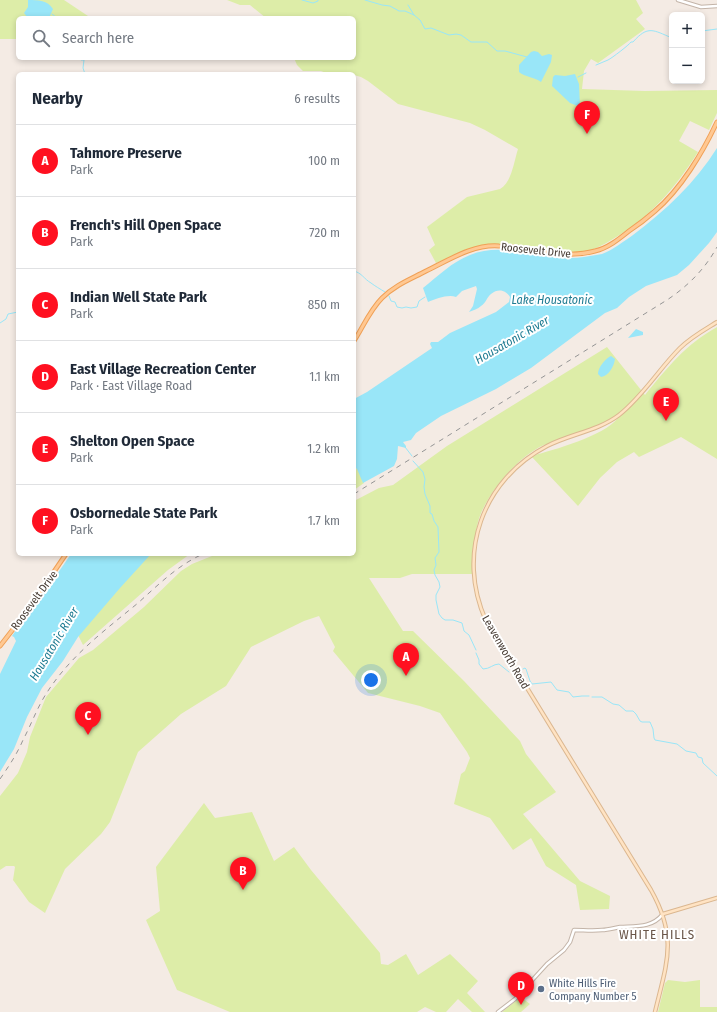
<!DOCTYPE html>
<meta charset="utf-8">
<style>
body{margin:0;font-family:"Fira Sans Condensed",sans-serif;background:#f6f6f7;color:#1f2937}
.controls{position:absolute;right:12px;top:12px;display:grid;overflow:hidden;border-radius:6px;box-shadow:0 2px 6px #0003}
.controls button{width:36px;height:36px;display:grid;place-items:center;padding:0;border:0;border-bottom:1px solid #e0e1e3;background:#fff;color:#1f2937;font:20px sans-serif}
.you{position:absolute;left:371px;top:680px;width:14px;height:14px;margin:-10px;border:3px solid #fff;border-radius:50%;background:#1a73e8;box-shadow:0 0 0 6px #1a73e833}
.badge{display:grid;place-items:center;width:26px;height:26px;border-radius:50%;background:#ff1020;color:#fff;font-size:13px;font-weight:700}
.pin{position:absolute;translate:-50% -33px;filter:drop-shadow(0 1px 2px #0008)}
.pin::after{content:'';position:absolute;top:21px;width:14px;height:12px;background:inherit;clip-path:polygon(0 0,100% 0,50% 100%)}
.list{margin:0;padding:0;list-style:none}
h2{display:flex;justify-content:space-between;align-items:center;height:52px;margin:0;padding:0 16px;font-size:17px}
h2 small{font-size:13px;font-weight:400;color:#747a83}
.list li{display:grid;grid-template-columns:26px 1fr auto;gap:12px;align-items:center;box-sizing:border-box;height:72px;padding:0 16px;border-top:1px solid #e0e1e3}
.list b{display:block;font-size:15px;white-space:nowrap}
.list p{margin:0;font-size:13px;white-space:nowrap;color:#747a83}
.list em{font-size:13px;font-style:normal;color:#747a83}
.icon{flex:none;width:22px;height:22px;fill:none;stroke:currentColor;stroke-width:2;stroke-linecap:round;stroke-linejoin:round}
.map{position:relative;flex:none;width:717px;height:1012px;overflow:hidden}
.search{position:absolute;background:#fff;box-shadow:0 2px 6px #0003;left:16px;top:16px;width:340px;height:44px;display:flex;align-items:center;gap:10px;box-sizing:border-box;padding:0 14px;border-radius:6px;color:#747a83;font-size:15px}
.panel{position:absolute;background:#fff;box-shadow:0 2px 6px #0003;left:16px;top:72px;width:340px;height:484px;border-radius:6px}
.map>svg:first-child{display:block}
.green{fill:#ddeda8}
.water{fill:#99e6f8}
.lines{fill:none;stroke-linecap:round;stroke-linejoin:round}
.stream{stroke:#99e6f8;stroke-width:1}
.tertiary-casing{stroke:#c3b4a8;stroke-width:4.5}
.secondary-casing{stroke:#dbb790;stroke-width:4.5}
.primary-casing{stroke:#f0a056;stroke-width:5}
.tertiary{stroke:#fff;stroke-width:2.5}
.secondary{stroke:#ffe3c3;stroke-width:2.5}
.primary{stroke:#ffc892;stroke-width:3}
.rail{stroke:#959595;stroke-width:1;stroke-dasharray:5 5;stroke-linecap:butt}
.service-dot{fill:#5c6f8a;stroke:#fff;stroke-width:1.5}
.labels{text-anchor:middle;stroke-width:4;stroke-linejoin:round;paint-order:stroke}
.street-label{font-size:11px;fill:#463b33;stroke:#fff}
.service-label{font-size:11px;fill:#4e5e75;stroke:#fff;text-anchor:start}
.water-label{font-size:12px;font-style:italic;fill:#1e7b92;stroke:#fff}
.quarter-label{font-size:13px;letter-spacing:1px;fill:#6a5649;stroke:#fff}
</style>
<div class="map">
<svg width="717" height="1012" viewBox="0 0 717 1012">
<rect width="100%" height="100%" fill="#f4ebe4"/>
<!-- green -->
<path class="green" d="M 0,0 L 64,0 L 91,18 L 18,18 L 18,39 L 0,39 Z
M 227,0 L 636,0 L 643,13 L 636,19 L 645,29 L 598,63 L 591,59 L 584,71 L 582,89 L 645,91 L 717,90 L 717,113 L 709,130 L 690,121 L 679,141 L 698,152 C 675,188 651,217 613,239 C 603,245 592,251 580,253 C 567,255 555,253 543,251 C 525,249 506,247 488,245 L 479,246 L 436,263 L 429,250 L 435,245 L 427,227 L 467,197 L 500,189 C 512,182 514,161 518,149 L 485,130 L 470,123 L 398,104 L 368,81 L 361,77 L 354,75 L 354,74 L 329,74 L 321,71 L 303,71 L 297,65 L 294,58 L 354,58 L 354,18 L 266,18 L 250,5 L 240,5 Z
M 717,327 L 717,459 L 681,437 L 639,457 L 634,452 L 617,462 L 600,478 L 578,506 L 531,456 C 554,450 604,436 618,418 C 604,427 584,433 568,439 C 560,442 552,442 544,445 C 518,456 485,495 478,522 C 474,540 473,556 473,574 L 412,574 L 400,578 L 369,578 L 403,631 L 413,631 L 464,681 L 520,741 L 526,754 L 556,792 L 523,814 L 580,881 L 610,896 L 609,909 L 580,910 L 576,885 L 546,866 L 531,838 L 513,850 L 490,818 L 454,804 L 461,774 L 465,771 L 470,758 L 467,752 L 440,713 L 420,706 L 368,693 L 333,651 L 335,647 L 319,616 L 304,621 L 251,647 L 226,686 L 181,714 L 138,752 L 110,822 L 101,834 L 65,869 L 45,913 L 29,902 L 13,880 L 15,867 L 14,866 L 6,866 L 0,870 L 0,796 L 18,773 L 27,752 L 30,737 L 46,697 L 79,658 L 93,650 L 144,607 L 181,571 L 192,564 L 217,554 L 354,554 L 354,501 L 379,488 L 393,485 L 447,446 L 607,347 L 645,395 C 668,367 685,345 717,327 Z
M 354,466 L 360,471 L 364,483 L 354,490 Z
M 146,554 L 190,554 L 168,570 L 83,645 L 78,635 Z
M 204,803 L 215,818 L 252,812 L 274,861 L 294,847 L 311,870 L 380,953 L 381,964 L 388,965 L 406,954 L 418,975 L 450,954 L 478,981 L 467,993 L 485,1012 L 472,1012 L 458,999 L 446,1012 L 436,1012 L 425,1007 L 417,1012 L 230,1012 L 177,990 L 146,920 L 160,911 L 156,867 Z
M 668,980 L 685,982 L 700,980 L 700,1007 L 717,1007 L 717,1012 L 658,1012 L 665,983 Z
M 521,997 L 530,1004 L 521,1012 L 502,1012 Z"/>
<!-- water -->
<path class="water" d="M 28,0 C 39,0 47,0 53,9 L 49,18 L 28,18 L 24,13 L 28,7 Z
M 534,51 L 538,52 L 542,56 L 549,54 L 552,55 L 551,62 L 541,82 C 534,77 525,77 519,72 L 519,65 L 531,52 Z
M 575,74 L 579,84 L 580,107 L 570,103 L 552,86 L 553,77 L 555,75 L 565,76 Z
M 717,148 L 717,232 L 709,243 L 689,265 L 677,275 L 646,286 L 629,297 L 617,308 L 605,313 L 531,368 L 496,389 L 441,416 L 416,433 L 411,440 L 403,442 L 406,446 L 406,448 L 398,446 L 397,459 L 394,466 L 363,483 L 357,469 L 354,466 L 354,399 L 367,392 L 432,348 L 430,344 L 431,342 L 438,342 L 450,333 L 496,312 L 509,302 L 510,297 C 506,290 498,288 491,294 C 487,297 486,303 481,306 C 478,309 473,310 469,312 L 473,306 L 477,289 L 476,286 L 462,291 L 456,297 C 448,294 436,299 428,302 L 423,288 C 438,276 452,262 470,255 C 506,240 546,263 584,257 C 590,256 596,255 602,254 C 613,250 624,241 633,235 C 665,211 696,182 717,148 Z
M 636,329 L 643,332 L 643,335 L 628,338 Z
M 611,356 L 615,359 C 614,366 609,376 601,377 L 598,374 C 598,367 606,358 611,356 Z
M 71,554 L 151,554 L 120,588 L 78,637 L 63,661 L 42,688 L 27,717 L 14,749 L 0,772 L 0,674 L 16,641 L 14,637 L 12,636 L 21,623 L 26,619 Z"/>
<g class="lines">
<!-- stream -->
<path class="stream" d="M 302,0 L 313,3 L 318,1 L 318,0
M 365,0 L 382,5 L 390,6 L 399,11 L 405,11 L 414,15 L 420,20 L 425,29 L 431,28 L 449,35 L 456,34 L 461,35 L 471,42 L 487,42 L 497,51 L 505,51 L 527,57
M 408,5 L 414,15
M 52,14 L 57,18
M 65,18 L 66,16 L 68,18
M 702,31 L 717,29
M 79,58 L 81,60 L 84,60 L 83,68 L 85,74
M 596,65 C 600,63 604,62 608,60 C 612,58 629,45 631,42 L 633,42 C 648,25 653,30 672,38
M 578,77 L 586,73
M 354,271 C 362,273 364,279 371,283 C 375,286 380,289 385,292
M 389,296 L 391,301 L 395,302 L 397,307 L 402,308 L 406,307 L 411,308 L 417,307 L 419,301 L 425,297
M 0,323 L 6,319 L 8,314 L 18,312
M 405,447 L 412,456
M 413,461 L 423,472 L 425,479 L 424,487 L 425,494 L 430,506 L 430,513 L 432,514 L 434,521 L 438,527 L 439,552 L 435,558 L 436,565 L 434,570 L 435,575 L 439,582 L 440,587 L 436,595 L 436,600 L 439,614 L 442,618 L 445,620 L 453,620 L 462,623 L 464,631 L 469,635 L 476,650
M 476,653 L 479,660 L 479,664 L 483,669 C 490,669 493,664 499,664 L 509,672
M 523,669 L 525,668 L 526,669 L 530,681 L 532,684 L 551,682 L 557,690 L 569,692 L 573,697 L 582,696 L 589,696
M 592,697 L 602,697 L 613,704 L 619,705 L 626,711 L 633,711 L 636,714 L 640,721 L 642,722 L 650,722 L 653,729 L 654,738 L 655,740 L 677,744 L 686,751 L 696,753 L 698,757 L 702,758 L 703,763 L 717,776"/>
<!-- tertiary casing -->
<g class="tertiary-casing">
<path id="tertiary" d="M 678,0 L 701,7 L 717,6
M 498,1012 L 515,999 L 547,964 L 564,950 L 570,942 L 574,930 C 583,930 593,931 602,930 C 608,930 614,928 620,927 C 636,926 652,928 663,914"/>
</g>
<!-- secondary casing -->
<g class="secondary-casing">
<path id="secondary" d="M 663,914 L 717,898
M 655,1012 C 667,962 678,938 651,890 L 486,621 C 456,554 482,480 547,446 C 570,434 598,431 619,415 C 643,396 659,369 680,348 C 691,337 704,330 717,322"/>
</g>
<!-- primary casing -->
<g class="primary-casing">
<path id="primary" d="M 354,341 C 363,327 370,310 382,298 C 395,285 411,279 426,271 C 449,260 473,244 499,246 C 532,247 563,260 595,251 C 608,248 619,239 629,231 C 638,225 647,218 655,211 C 681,189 703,152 717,122
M 0,646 L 28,610 L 66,554"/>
</g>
<!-- tertiary -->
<use href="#tertiary" class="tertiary"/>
<!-- secondary -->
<use href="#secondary" class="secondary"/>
<!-- primary -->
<use href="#primary" class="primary"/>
<!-- rail -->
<path class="rail" d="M 354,494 L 667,300 C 688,286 705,269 717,247
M 0,779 C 9,766 17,754 23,740 C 31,725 37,708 46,694 C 70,656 104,631 138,603 C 158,585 178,565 203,554"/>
</g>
<!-- markers -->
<circle class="service-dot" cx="541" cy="989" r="4"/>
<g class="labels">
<!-- street labels -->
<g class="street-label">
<text transform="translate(536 250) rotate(6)" y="4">Roosevelt Drive</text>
<text transform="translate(34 600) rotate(-54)" y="4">Roosevelt Drive</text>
<text transform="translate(506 652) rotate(60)" y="4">Leavenworth Road</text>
</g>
<!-- service labels -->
<g class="service-label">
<text x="549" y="987">White Hills Fire<tspan x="549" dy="13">Company Number 5</tspan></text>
</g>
<!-- water labels -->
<g class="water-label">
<text x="552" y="304">Lake Housatonic</text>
<text transform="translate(512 340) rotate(-30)" y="4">Housatonic River</text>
<text transform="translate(54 644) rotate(-59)" y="4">Housatonic River</text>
</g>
<!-- quarter labels -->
<g class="quarter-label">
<text x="657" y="939">WHITE HILLS</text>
</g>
</g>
</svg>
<div class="controls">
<button>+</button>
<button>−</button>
</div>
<div class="you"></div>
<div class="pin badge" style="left:406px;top:676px">A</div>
<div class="pin badge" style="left:243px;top:890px">B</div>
<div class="pin badge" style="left:88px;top:735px">C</div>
<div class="pin badge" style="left:521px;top:1005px">D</div>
<div class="pin badge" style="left:666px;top:421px">E</div>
<div class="pin badge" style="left:587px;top:134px">F</div>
<div class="search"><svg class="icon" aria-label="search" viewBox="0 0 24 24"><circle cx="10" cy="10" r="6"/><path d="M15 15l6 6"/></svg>Search here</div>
<section class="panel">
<h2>Nearby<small>6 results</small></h2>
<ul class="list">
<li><span class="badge">A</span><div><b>Tahmore Preserve</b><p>Park</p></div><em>100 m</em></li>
<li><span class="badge">B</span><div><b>French's Hill Open Space</b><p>Park</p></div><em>720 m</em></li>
<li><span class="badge">C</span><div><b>Indian Well State Park</b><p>Park</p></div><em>850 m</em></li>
<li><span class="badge">D</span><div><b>East Village Recreation Center</b><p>Park · East Village Road</p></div><em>1.1 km</em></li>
<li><span class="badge">E</span><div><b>Shelton Open Space</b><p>Park</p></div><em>1.2 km</em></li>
<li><span class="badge">F</span><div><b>Osbornedale State Park</b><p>Park</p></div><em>1.7 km</em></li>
</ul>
</section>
</div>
